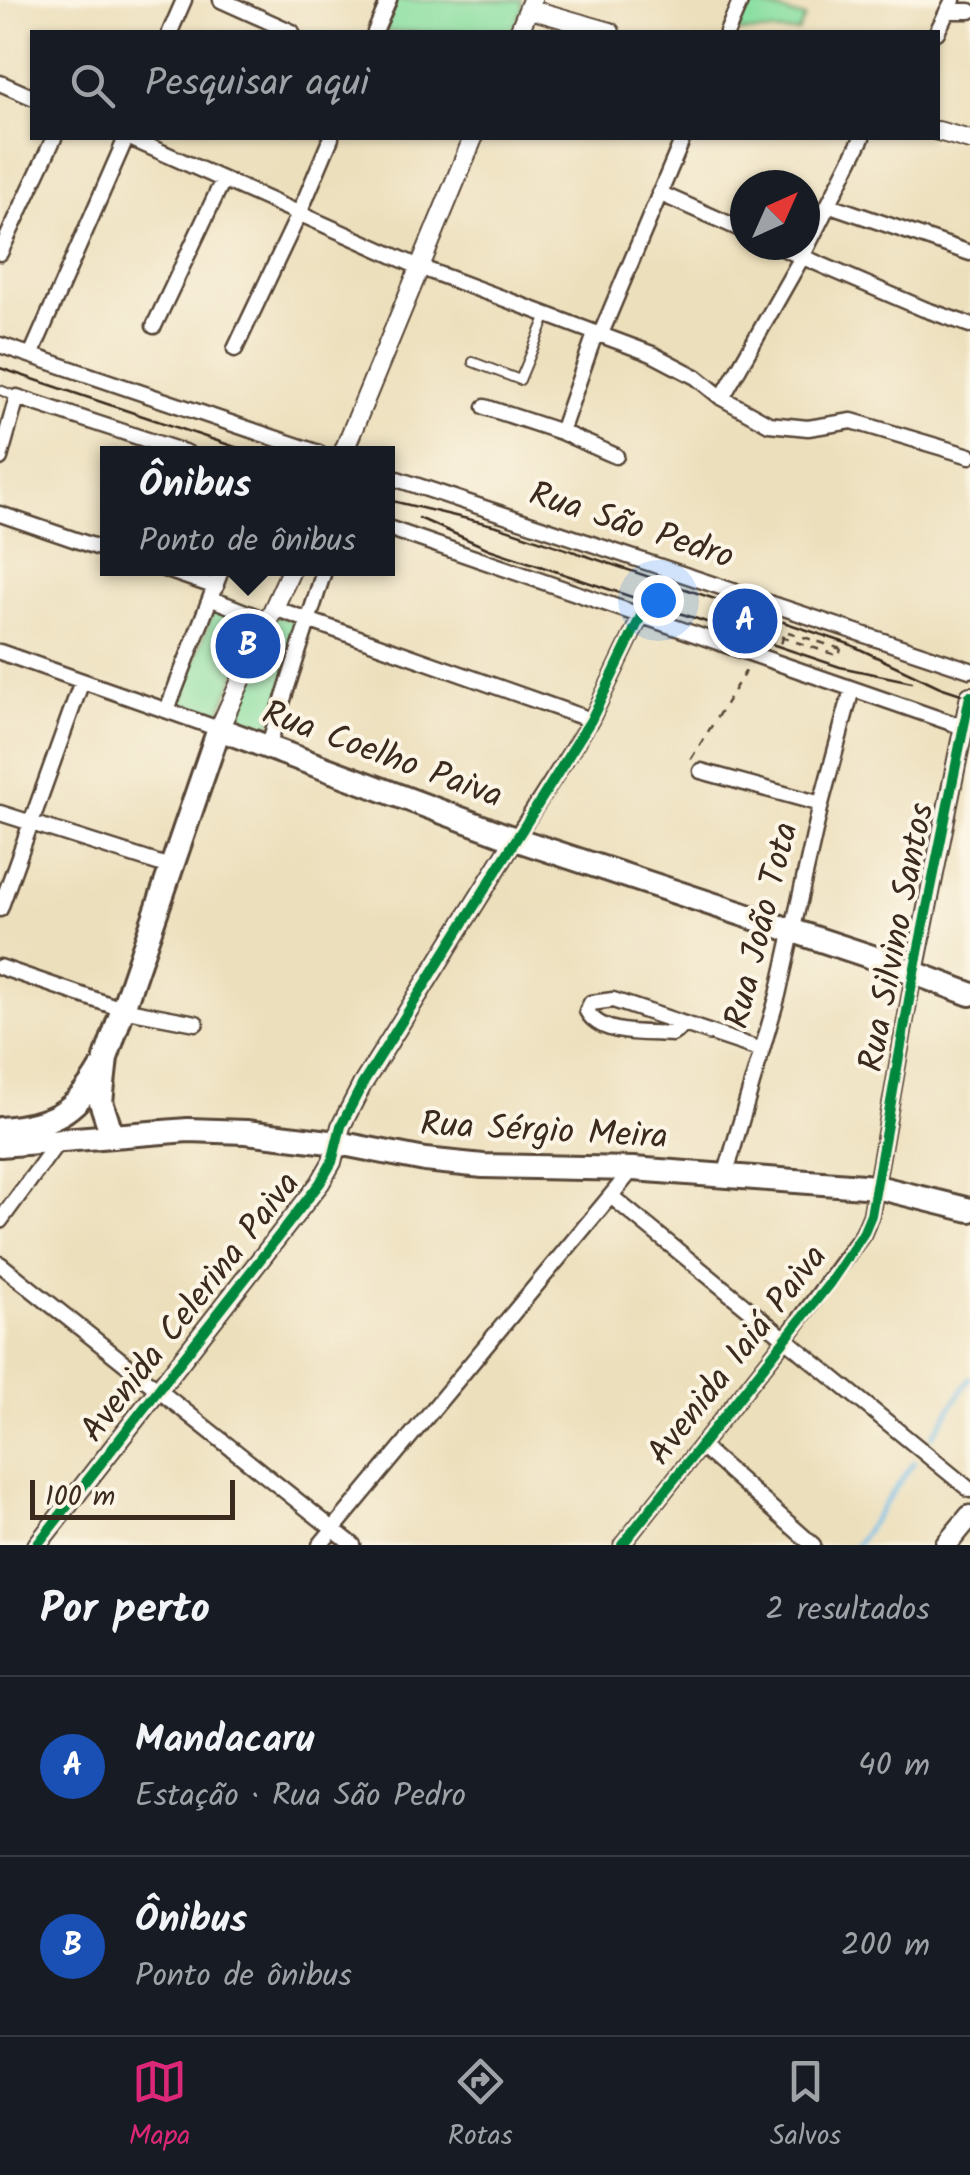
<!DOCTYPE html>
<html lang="pt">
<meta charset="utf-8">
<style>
body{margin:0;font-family:Kalam,sans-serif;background:#242831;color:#f1f3f6}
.compass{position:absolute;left:730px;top:170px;width:90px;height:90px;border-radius:50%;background:#171b24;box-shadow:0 2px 8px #0004;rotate:45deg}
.scale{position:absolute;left:30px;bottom:25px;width:205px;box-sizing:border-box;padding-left:10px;border:5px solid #3b2a1e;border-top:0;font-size:28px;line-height:35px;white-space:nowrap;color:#3b2a1e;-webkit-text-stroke:8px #fcf5e5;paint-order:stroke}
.you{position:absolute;left:658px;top:600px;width:35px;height:35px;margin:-25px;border:8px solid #fff;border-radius:50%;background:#1a73e8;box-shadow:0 0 0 15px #1a73e833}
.badge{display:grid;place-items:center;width:65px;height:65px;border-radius:50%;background:#db2777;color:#fff;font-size:32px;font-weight:700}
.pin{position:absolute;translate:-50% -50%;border:5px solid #fff;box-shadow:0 2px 10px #0006}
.popup{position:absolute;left:100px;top:446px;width:295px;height:130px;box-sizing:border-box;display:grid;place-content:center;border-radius:0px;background:#171b24;filter:drop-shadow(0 2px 8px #0005);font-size:32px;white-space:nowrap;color:#9ea1a6}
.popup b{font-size:38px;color:#f1f3f6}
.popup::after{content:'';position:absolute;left:50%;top:100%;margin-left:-20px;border:20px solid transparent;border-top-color:#171b24}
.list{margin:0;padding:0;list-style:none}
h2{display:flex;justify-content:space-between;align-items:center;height:130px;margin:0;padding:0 40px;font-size:42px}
h2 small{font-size:32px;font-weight:400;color:#9ea1a6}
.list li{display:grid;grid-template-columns:65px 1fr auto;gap:30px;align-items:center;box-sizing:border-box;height:180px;padding:0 40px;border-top:2px solid #363941}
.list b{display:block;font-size:38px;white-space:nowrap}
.list p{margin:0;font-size:32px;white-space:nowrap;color:#9ea1a6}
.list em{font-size:32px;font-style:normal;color:#9ea1a6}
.icon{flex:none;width:55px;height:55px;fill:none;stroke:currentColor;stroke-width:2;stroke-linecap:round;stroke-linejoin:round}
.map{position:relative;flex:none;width:970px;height:1545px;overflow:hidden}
.search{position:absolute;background:#171b24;box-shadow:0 2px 8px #0004;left:30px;right:30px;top:30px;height:110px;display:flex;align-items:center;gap:25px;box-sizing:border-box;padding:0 35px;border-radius:0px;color:#9ea1a6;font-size:38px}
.sheet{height:490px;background:#171b24}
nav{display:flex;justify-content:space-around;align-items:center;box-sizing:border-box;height:140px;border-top:2px solid #363941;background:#171b24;font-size:28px;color:#9ea1a6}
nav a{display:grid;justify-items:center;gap:5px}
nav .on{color:#db2777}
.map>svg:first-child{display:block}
.green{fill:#8adfa2;stroke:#628460;stroke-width:2.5}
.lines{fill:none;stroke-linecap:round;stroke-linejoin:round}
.stream{stroke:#6ebce8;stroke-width:4}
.service-casing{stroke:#564536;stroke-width:12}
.minor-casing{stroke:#564536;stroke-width:19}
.tertiary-casing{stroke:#564536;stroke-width:22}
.secondary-casing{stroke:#564536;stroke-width:25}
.primary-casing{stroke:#564536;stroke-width:28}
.path{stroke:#564536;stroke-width:2.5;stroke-dasharray:8 8;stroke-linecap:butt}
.service{stroke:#fff;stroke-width:8}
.minor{stroke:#fff;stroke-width:14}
.tertiary{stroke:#fff;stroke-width:18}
.secondary{stroke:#fff;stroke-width:20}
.primary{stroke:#fff;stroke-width:22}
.tram{stroke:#3b2a1e;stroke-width:2.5}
.path-bridge{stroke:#564536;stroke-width:2.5;stroke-dasharray:8 8;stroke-linecap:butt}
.cycleway-casing{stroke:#fcf5e5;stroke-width:16}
.cycleway{stroke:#00873e;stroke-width:10}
.labels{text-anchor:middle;stroke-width:8;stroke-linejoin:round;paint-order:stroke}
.street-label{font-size:35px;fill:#3b2a1e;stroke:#fcf5e5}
</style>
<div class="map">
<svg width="970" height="1545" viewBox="0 0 970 1545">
<rect width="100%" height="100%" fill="#fcf5e5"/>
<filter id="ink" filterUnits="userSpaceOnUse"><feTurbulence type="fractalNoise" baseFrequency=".01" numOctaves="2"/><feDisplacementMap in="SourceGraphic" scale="20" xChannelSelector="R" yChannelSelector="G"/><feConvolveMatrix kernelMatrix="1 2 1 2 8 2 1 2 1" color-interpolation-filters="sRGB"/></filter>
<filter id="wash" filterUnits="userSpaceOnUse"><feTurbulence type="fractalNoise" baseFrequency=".0048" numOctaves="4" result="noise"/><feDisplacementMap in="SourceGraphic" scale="40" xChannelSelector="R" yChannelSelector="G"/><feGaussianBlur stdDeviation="2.25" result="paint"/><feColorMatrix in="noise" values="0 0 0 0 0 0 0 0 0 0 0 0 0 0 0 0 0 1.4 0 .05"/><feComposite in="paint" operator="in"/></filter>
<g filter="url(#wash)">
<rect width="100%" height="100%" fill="#ecdfbc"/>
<!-- green -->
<path class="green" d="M 395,0 L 521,0 L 523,8 L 512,32 L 380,32 Z
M 749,2 L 805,18 L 798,32 L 737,32 Z
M 218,598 L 262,615 L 216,721 L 177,708 Z
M 276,615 L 304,626 L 265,741 L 230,725 Z"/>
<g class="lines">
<!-- stream -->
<path class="stream" d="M 932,1437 L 970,1378
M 856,1545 L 914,1462"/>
</g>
</g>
<g filter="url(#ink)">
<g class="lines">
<!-- service casing -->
<g class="service-casing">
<path id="service" d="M 473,362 L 520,380 L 547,315
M 0,390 L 17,397"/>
</g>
<!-- minor casing -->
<g class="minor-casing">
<path id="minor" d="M 221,0 L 292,32
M 948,11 L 970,11
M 170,32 L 184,0
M 375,32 L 389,0
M 727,32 L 741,0
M 937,32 L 953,0
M 0,83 L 32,97
M 130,138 L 419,267 L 652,354 L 696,377 L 722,398 L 769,424 L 808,428 L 852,421 L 970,456
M 659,193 L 745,231
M 830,205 L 970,253
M 775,245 L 924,309 L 970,325
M 0,253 L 54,138
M 154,326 L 223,180
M 600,336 L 683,138
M 0,345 L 319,453
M 235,349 L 299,214 L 331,138
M 31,355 L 126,138
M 722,398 L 802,257 L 862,138
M 485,407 L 561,432 L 616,456
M 561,432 L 595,334
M 0,458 L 17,397 L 187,453
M 388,476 L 970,670
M 0,514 L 108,551
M 388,528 L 963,727
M 161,568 L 216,587
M 212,599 L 268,621
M 274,608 L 591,720
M 0,652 L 219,729
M 167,710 L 222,568
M 268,747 L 325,568
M 701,771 L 821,804
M 0,813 L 170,867
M 515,839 L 591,720 L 641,616
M 0,909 L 82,681
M 0,967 L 122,1009 L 196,1023
M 685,1025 L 672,1034 C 647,1032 601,1037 587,1011 L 591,1003 L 613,1000 L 759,1049
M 725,1176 L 778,995 L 821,804 L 852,689
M 612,1197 L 970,1490
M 0,1221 L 60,1139
M 0,1264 L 353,1545
M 701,1446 L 813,1545
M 320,1545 L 633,1169
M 622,1545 L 787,1337 L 863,1234 L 871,1215 L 914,972"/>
</g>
<!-- tertiary casing -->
<g class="tertiary-casing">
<path id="tertiary" d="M 530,9 L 610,32
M 519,32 L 532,0
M 938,131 L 970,140
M 343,453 L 473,138
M 219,729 L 292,568
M 914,972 L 970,696
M 37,1545 L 320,1183 L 332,1162 L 341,1126 L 362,1085 L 515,839"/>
</g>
<!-- secondary casing -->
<g class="secondary-casing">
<path id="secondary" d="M 946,1545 L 970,1516"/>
</g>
<!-- primary casing -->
<g class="primary-casing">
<path id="primary" d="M 0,1129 C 49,1125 75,1114 100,1070
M 112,1135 L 101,1102 L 106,1058 L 219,729 L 515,839 L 872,957 L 970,994
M 0,1145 L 188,1130 L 246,1132 L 338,1143 L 425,1160 L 483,1166 L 633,1169 L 877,1187 L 970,1210"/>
</g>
<!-- path -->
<path class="path" d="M 781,637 L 839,656 L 841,649
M 691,759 L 747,669"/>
<!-- service -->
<use href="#service" class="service"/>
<!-- minor -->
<use href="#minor" class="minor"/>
<!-- tertiary -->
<use href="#tertiary" class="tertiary"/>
<!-- secondary -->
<use href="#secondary" class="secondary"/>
<!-- primary -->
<use href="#primary" class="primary"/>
<!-- tram -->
<path class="tram" d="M 0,368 L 253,453
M 388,500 L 497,526 L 849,644 L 940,687 L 970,697
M 419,518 L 489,549 L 840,667 L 912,682"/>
<!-- path-bridge -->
<path class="path-bridge" d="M 726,633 L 728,626 L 781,644 L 785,631 L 841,649"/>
<!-- cycleway casing -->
<g class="cycleway-casing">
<path id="cycleway" d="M 37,1545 L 320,1183 L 332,1162 L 341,1126 L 362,1085 L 591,720 L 641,616
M 622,1545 L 829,1284 L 863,1234 L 871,1215 L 914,972 L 970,696"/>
</g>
<!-- cycleway -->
<use href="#cycleway" class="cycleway"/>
</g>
</g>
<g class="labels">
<!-- street labels -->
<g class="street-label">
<text transform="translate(632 524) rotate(18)" y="12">Rua São Pedro</text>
<text transform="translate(383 753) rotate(20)" y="12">Rua Coelho Paiva</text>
<text transform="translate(760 925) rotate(-76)" y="12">Rua João Tota</text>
<text transform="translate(895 937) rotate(-79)" y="12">Rua Silvino Santos</text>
<text transform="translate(544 1129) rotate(3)" y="12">Rua Sérgio Meira</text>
<text transform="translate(189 1306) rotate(-52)" y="12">Avenida Celerina Paiva</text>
<text transform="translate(736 1354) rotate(-52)" y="12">Avenida Iaiá Paiva</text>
</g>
</g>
</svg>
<svg class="compass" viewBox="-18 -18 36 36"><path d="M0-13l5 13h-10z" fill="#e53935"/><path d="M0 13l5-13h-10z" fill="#9ea1a6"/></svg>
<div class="scale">100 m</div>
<div class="you"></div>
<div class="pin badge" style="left:745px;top:621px;background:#1a4fb4">A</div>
<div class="pin badge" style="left:248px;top:646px;background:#1a4fb4">B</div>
<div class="popup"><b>Ônibus</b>Ponto de ônibus</div>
<div class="search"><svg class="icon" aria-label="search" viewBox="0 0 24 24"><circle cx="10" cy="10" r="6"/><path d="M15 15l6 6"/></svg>Pesquisar aqui</div>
</div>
<section class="sheet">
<h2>Por perto<small>2 resultados</small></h2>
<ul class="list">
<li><span class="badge" style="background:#1a4fb4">A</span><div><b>Mandacaru</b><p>Estação · Rua São Pedro</p></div><em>40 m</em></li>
<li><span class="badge" style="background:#1a4fb4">B</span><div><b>Ônibus</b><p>Ponto de ônibus</p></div><em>200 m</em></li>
</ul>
</section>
<nav>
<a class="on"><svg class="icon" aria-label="map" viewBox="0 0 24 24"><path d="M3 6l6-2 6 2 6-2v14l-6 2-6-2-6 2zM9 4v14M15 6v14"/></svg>Mapa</a>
<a><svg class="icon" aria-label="directions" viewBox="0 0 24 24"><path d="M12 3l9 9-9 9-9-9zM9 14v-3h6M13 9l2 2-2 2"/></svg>Rotas</a>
<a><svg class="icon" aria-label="saved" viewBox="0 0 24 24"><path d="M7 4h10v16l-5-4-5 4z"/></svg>Salvos</a>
</nav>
